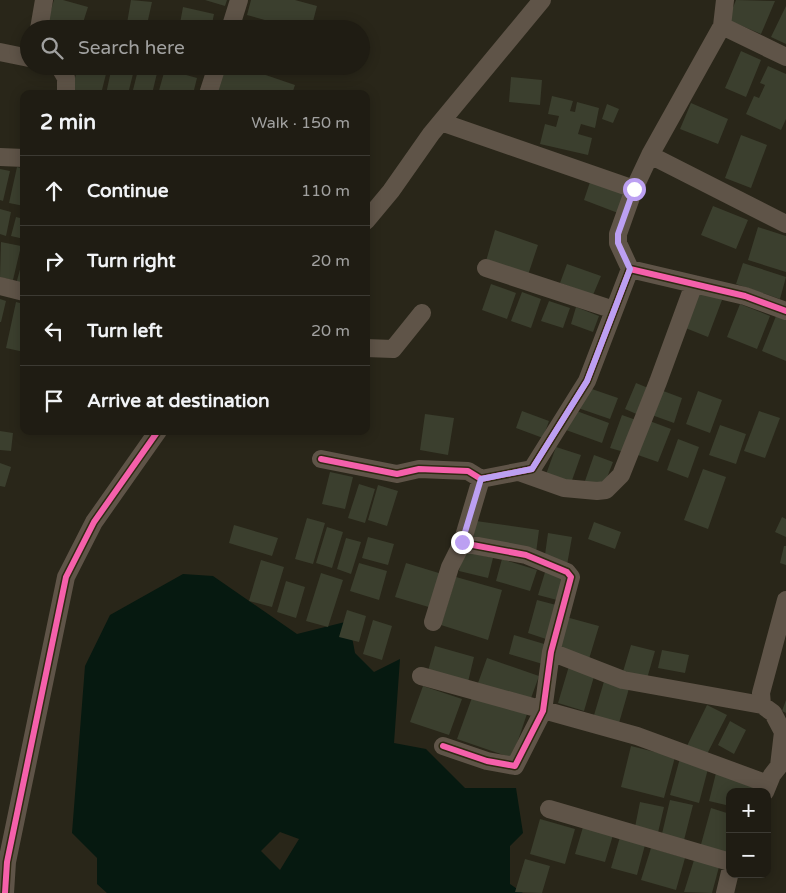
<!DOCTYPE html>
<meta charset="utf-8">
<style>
body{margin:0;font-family:"Varela Round",sans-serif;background:#27251c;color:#f1f3f6}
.controls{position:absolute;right:15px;bottom:15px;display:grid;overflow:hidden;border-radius:10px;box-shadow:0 2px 12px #0003}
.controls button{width:45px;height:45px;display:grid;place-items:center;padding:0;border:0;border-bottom:1px solid #3c3a33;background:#1f1c13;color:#f1f3f6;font:25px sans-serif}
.stop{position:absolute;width:15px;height:15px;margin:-11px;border:4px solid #bca0f2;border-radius:50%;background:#fff}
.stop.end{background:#bca0f2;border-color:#fff;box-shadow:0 1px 5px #0008}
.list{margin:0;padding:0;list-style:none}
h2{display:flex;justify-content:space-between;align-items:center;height:65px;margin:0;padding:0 20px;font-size:21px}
h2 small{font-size:16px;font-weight:400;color:#a1a1a0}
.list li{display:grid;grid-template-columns:32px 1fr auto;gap:15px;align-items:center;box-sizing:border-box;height:70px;padding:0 20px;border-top:1px solid #3c3a33}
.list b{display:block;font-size:19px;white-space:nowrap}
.list em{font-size:16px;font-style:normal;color:#a1a1a0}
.icon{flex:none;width:28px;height:28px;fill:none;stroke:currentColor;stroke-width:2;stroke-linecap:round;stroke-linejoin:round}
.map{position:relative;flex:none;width:786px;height:893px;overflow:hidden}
.search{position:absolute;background:#1f1c13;box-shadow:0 2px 12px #0003;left:20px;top:20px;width:350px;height:55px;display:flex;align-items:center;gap:12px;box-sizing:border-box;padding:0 18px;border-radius:28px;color:#a1a1a0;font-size:19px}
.panel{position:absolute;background:#1f1c13;box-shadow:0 2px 12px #0003;left:20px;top:90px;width:350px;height:345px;border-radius:10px}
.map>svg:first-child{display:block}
.water{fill:#061910;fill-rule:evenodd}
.building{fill:#3b3f2e}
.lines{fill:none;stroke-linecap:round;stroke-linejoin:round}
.street{stroke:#5f5448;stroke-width:18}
.cycleway-casing{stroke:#2f2a13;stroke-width:9}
.cycleway{stroke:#f560ab;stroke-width:6}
.route{stroke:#bca0f2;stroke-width:6}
</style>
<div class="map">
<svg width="786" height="893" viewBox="0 0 786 893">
<rect width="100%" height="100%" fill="#292619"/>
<!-- water -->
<path class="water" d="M 183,574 L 213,576 L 297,634 L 349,621 L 355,653 L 374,672 L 400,659 L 394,743 L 426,749 L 465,788 L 516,788 L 523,833 L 510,846 L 510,884 L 523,893 L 107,893 L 97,884 L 97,858 L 72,833 L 85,666 L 110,615 ZM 280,832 L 299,839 L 280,870 L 261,851 Z"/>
<!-- building -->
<path class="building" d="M 54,0 L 63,0 L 88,7 L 81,29 L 48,20 Z
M 131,0 L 152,2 L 146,29 L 126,29 Z
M 205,0 L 227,0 L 225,6 Z
M 251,0 L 295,0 L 317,6 L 311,29 L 297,29 L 247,15 Z
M 736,0 L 775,1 L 761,34 L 728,20 Z
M 786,6 L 786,44 L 771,37 Z
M 183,7 L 214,14 L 211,29 L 179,29 Z
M 741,51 L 761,60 L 746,97 L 725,88 Z
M 78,66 L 108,66 L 101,94 L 72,90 Z
M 112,66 L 135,66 L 128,94 L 106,94 Z
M 139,66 L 158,69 L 152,94 L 132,94 Z
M 191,66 L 206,66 L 204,71 Z
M 225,66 L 239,66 L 295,85 L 292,94 L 215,94 Z
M 768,66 L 786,74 L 786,119 L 781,130 L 746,114 L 754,96 L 759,98 L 765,85 L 760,83 Z
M 165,69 L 197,78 L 193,94 L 158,94 Z
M 511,77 L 542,80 L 540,105 L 509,102 Z
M 552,96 L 573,101 L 570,111 L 575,112 L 577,102 L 599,108 L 595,128 L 581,124 L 578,134 L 592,138 L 588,155 L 540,144 L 545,124 L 556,127 L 559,116 L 548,114 Z
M 691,103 L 728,119 L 718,144 L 680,129 Z
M 607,104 L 619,109 L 613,123 L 602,119 Z
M 741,135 L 767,145 L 751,188 L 725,178 Z
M 17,167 L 24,169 L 24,206 L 9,203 Z
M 0,169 L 10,171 L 3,201 L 0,200 Z
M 590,182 L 625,194 L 618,213 L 584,200 Z
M 713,206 L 748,220 L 736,249 L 701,235 Z
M 0,209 L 11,212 L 6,236 L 0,234 Z
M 16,217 L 24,219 L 24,239 L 11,236 Z
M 758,227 L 786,236 L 786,272 L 748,260 Z
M 495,230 L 538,245 L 528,275 L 486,261 Z
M 1,242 L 21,246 L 13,280 L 0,277 Z
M 24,255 L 24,286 L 16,284 Z
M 743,263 L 786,277 L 780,299 L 736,284 Z
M 567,264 L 601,276 L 593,295 L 560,283 Z
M 491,284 L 516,293 L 507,319 L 482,310 Z
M 697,290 L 722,300 L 708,337 L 683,327 Z
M 522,292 L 541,299 L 531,328 L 511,321 Z
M 0,299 L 6,301 L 1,322 L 0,322 Z
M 549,301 L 570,308 L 563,328 L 541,321 Z
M 16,302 L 24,304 L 24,352 L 6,348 Z
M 740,304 L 770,316 L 757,349 L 727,337 Z
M 576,307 L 599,316 L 593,332 L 571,324 Z
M 776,316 L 786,320 L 786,361 L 762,351 Z
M 636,383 L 653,390 L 641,416 L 625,409 Z
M 586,387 L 618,398 L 610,419 L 578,408 Z
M 658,389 L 682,398 L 674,423 L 649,414 Z
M 698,391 L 722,400 L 710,433 L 686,424 Z
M 574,410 L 609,423 L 602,443 L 566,430 Z
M 522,411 L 549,421 L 543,438 L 516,428 Z
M 759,411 L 780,418 L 765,458 L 744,451 Z
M 425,414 L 454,418 L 448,455 L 420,450 Z
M 622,415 L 636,420 L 624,452 L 610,448 Z
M 647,420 L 671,429 L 658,462 L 635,454 Z
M 720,425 L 746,434 L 736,464 L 709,455 Z
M 0,431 L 13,433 L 11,451 L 0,450 Z
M 678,439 L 699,447 L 688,478 L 667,470 Z
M 556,447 L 581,455 L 570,486 L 545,477 Z
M 594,455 L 613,462 L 603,488 L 585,481 Z
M 0,463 L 11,467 L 5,487 L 0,486 Z
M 703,469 L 726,477 L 708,529 L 684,520 Z
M 330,472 L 353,477 L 345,509 L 322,504 Z
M 359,484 L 375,489 L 365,523 L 348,518 Z
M 378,485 L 398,491 L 387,526 L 368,520 Z
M 782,517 L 786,519 L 786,537 L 775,532 Z
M 307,518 L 325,523 L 313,564 L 295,559 Z
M 476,521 L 539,530 L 536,553 L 472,543 Z
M 594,522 L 621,532 L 615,549 L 588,539 Z
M 234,525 L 278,538 L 272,556 L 229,543 Z
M 327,527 L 343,532 L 332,568 L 316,563 Z
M 548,533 L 572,537 L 567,565 L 544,562 Z
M 368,537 L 394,544 L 388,565 L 362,558 Z
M 346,538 L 361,542 L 351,574 L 337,569 Z
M 784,546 L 786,546 L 786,565 L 780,563 Z
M 464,551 L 493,558 L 488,578 L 459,571 Z
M 502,559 L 537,570 L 530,591 L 496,581 Z
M 261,560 L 284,567 L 272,607 L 249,601 Z
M 359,563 L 387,571 L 379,600 L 350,591 Z
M 406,563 L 442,574 L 432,608 L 395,597 Z
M 546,569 L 568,575 L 561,601 L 538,595 Z
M 321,573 L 343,580 L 328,627 L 306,621 Z
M 456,577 L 502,590 L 488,640 L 441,625 Z
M 286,581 L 305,587 L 296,618 L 277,612 Z
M 537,600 L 560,606 L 549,640 L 528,633 Z
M 347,610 L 366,616 L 359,642 L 339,637 Z
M 566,617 L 599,626 L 589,659 L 556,650 Z
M 373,620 L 392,626 L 382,660 L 363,654 Z
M 514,635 L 551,646 L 546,665 L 509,654 Z
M 631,645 L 655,651 L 646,682 L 622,675 Z
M 435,646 L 474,657 L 468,682 L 428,671 Z
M 662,650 L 689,655 L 685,673 L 658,668 Z
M 487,658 L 539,676 L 530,701 L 478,683 Z
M 569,666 L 595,673 L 584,711 L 558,703 Z
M 605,678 L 630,685 L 617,730 L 592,722 Z
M 423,686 L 462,699 L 449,735 L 410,722 Z
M 474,692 L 528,711 L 512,758 L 457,739 Z
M 786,700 L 786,713 L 782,711 Z
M 707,705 L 727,715 L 704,760 L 685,750 Z
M 730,721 L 746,730 L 734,754 L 718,745 Z
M 631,746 L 675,757 L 664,798 L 621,787 Z
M 680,758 L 709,765 L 699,803 L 670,795 Z
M 716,773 L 754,783 L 752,792 L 730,792 L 730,806 L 709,801 Z
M 670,800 L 693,805 L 683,844 L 661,838 Z
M 640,802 L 664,807 L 657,837 L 634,832 Z
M 711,808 L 730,814 L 730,845 L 727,855 L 700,848 Z
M 540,819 L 575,829 L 565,864 L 530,854 Z
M 583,827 L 613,835 L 605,862 L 575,854 Z
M 620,837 L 645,845 L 637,875 L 611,868 Z
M 651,848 L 685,858 L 676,890 L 641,880 Z
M 525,859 L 550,866 L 542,893 L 515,892 Z
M 694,860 L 719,867 L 712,893 L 684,892 Z"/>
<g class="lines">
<!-- street -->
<path class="street" d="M 722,26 L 786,57
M 39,29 L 44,0
M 230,29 L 239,0
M 0,52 L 29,58
M 59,66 L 66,78 L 66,94
M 208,94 L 217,66
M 441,122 L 634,189
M 650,155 L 786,224
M 0,157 L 24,158
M 366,221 L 391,191 L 431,134 L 542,0
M 486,268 L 614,310
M 630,269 L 618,243 L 618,234 L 634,189 L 650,155 L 722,26 L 725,0
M 0,286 L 24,292
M 366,348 L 393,349 L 422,313
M 321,459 L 397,474 L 419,469 L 468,471 L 481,479 L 532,469 L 587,381 L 630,269 L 745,296 L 786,311
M 519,472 L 564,488 L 597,491 L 606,490 L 621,475 L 658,382 L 694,284
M 433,622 L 450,567 L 462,543 L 481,479
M 551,652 L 623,680 L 762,705
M 421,676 L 637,736 L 768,784
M 443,746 L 487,761 L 515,766 L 543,711 L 551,652 L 571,577 L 567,572 L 526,555 L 462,543
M 765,792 L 772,775 L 779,766 L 783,732 L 773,713 L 762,705 L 761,693 L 786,600
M 549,809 L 730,862
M 5,893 L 7,862 L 66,577 L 94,522 L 158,431
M 725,893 L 730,872"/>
<!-- cycleway casing -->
<g class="cycleway-casing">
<path id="cycleway" d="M 321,459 L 397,474 L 419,469 L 468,471 L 481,479 L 532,469 L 587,381 L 630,269 L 745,296 L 786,311
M 443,746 L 487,761 L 515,766 L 543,711 L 551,652 L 571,577 L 567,572 L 526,555 L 462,543
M 5,893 L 7,862 L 66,577 L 94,522 L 158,431"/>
</g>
<!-- cycleway -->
<use href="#cycleway" class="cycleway"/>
</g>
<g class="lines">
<!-- route -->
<path class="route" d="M 462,542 L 481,479 L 532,469 L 587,381 L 630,269 L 618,243 L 618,234 L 634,189"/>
</g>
</svg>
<div class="controls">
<button>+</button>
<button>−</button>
</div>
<div class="stop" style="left:634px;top:189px"></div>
<div class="stop end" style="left:462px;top:542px"></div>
<div class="search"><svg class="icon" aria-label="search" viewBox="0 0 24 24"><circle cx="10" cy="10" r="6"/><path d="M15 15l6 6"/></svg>Search here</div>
<section class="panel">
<h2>2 min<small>Walk · 150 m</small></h2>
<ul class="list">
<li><svg class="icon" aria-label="ahead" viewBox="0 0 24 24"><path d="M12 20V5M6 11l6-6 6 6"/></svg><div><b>Continue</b></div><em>110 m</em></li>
<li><svg class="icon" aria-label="right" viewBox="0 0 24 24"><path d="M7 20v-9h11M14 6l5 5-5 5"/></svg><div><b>Turn right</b></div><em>20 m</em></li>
<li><svg class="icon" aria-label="left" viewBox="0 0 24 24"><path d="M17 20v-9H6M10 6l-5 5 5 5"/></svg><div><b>Turn left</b></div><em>20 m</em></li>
<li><svg class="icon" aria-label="arrive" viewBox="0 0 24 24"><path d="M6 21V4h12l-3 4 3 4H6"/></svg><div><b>Arrive at destination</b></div></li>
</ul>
</section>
</div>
